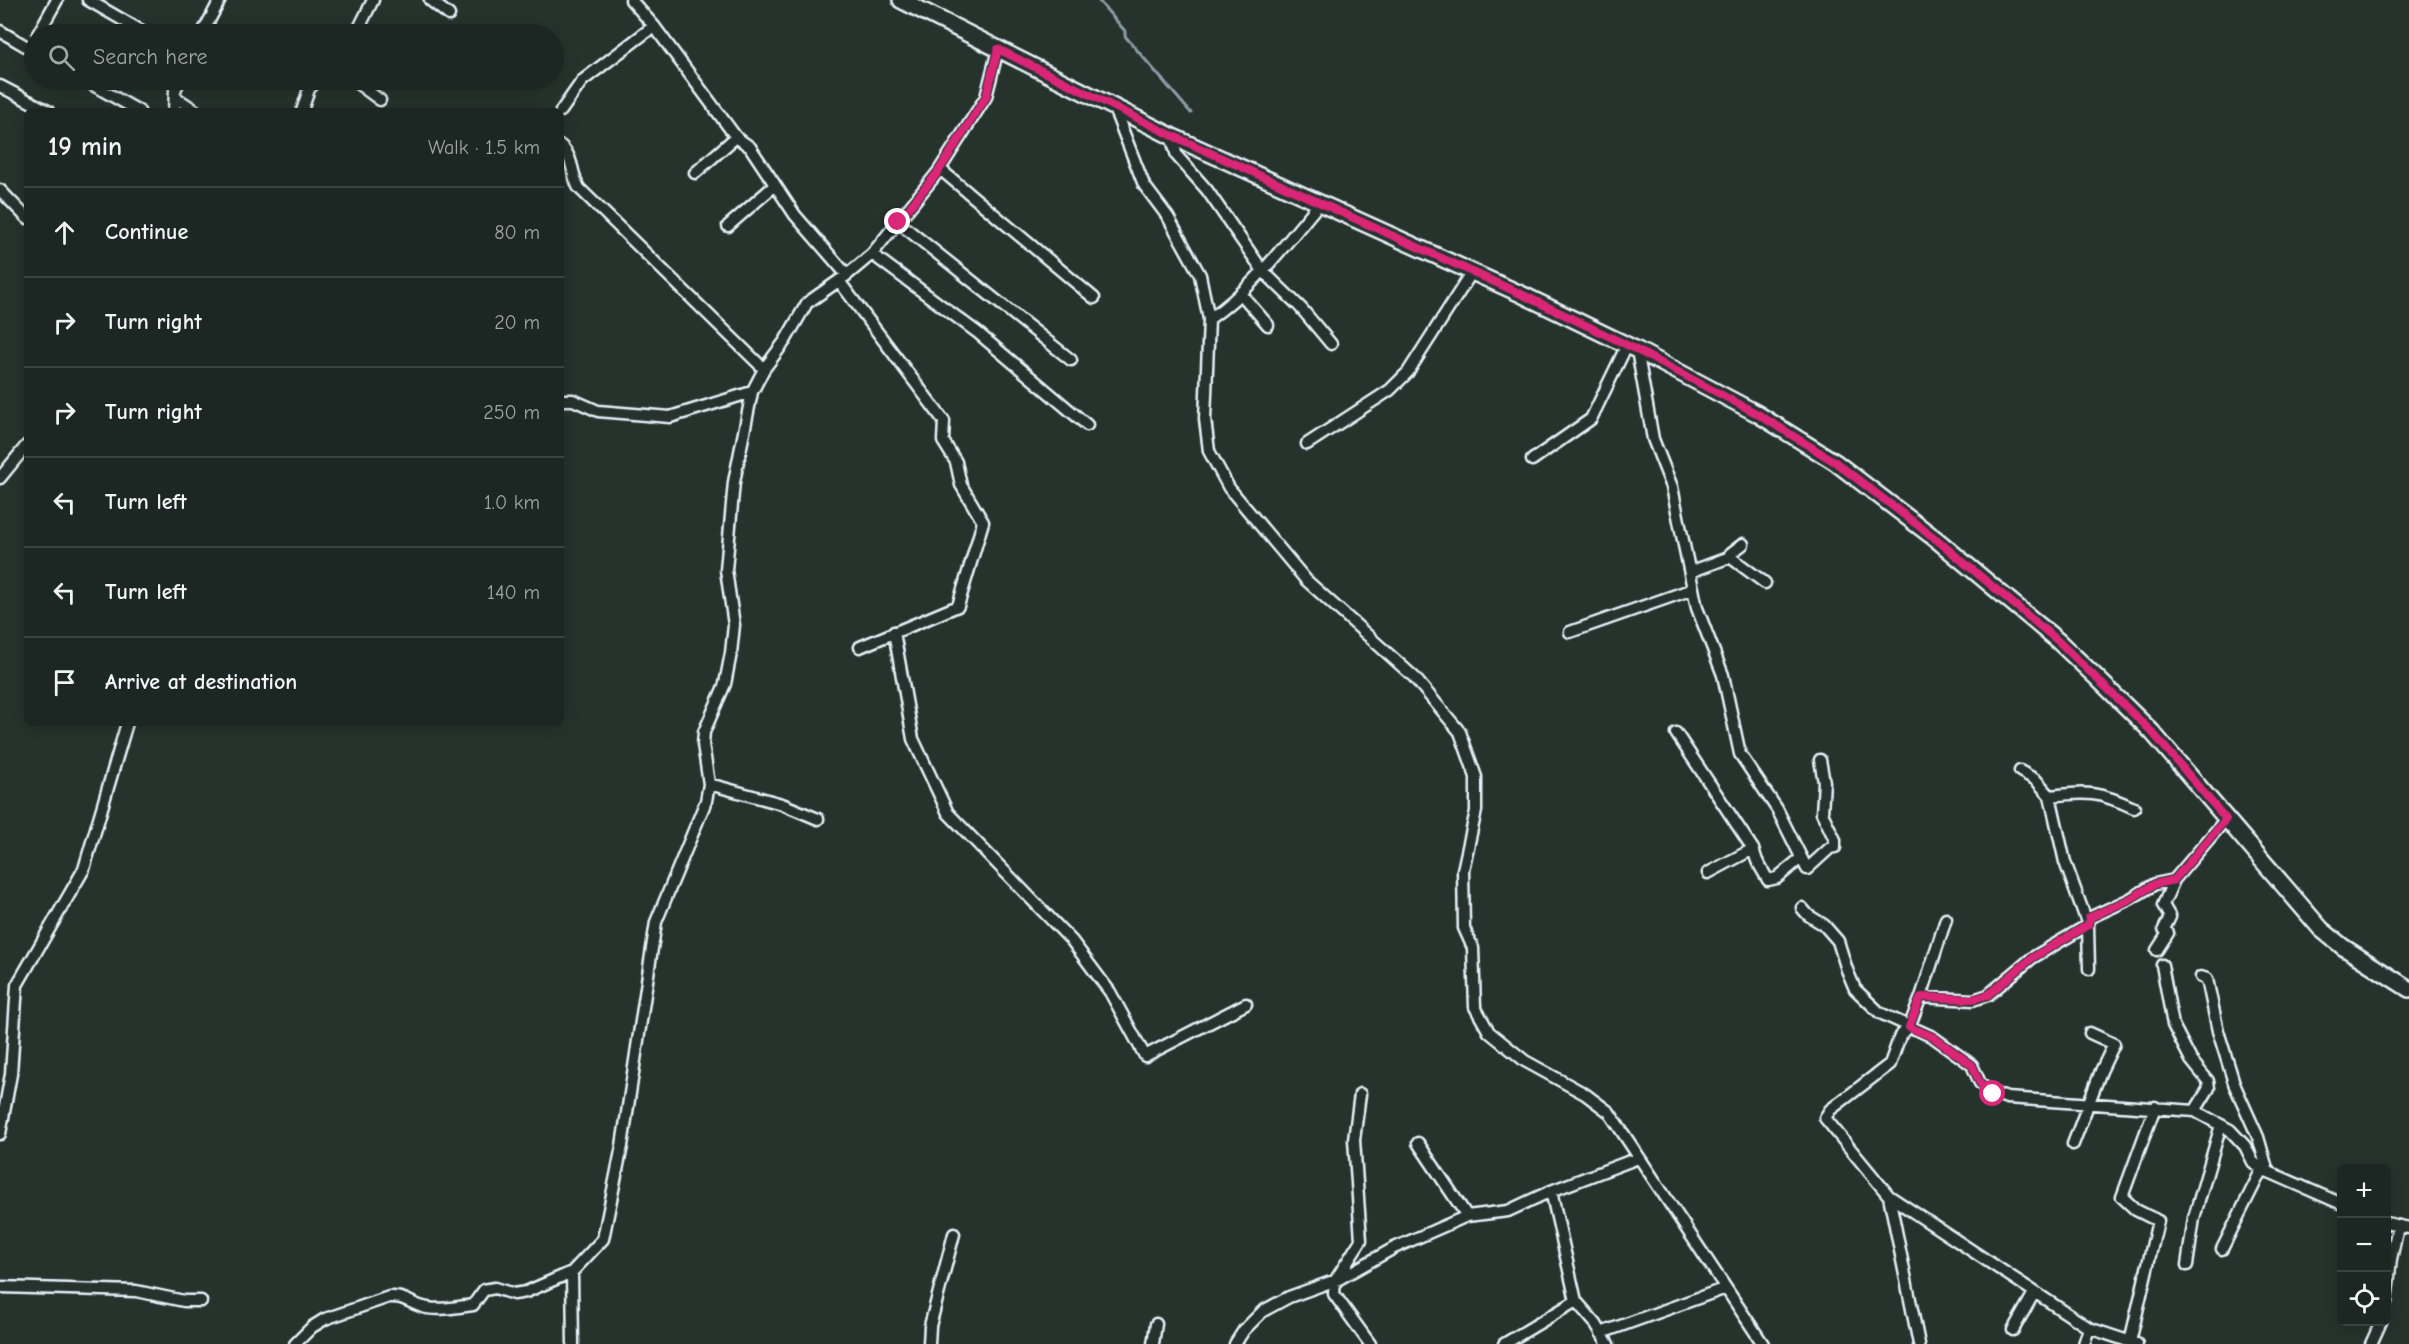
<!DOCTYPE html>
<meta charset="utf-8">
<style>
body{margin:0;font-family:"Comic Neue",sans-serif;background:#252e2a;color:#f1f3f6}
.controls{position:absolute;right:18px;bottom:18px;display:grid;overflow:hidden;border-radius:9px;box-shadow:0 3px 15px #0003}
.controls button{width:54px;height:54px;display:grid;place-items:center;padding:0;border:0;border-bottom:2px solid #3a4340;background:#1c2622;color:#f1f3f6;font:30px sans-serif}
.stop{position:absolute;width:18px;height:18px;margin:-14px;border:4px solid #db2777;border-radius:50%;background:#fff}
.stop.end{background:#db2777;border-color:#fff;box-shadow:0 2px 6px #0008}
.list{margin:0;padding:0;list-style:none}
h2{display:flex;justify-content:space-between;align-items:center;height:78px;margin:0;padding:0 24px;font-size:26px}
h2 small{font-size:20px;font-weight:400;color:#a0a5a5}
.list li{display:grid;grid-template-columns:39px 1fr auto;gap:18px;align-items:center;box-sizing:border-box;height:90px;padding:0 24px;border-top:2px solid #3a4340}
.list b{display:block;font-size:22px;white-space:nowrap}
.list em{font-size:20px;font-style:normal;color:#a0a5a5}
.icon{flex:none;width:33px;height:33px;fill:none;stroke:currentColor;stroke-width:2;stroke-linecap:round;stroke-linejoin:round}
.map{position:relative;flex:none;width:2409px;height:1344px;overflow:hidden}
.search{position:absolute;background:#1c2622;box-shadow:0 3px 15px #0003;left:24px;top:24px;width:540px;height:66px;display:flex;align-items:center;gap:15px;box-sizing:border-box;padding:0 21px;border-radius:33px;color:#a0a5a5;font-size:22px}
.panel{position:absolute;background:#1c2622;box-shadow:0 3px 15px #0003;left:24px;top:108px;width:540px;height:618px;border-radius:9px}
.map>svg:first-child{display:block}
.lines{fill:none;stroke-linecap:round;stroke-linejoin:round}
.stream{stroke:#8c9ea8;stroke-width:3}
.minor-casing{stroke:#e8f1f8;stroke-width:15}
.secondary-casing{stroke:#e8f1f8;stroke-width:20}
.minor{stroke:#26332d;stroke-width:10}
.secondary{stroke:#26332d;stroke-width:15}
.route{stroke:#db2777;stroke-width:8}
</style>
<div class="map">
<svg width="2409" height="1344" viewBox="0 0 2409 1344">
<rect width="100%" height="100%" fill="#26332d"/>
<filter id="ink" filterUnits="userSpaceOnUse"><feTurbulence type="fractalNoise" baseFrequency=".0167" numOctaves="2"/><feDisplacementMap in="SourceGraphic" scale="12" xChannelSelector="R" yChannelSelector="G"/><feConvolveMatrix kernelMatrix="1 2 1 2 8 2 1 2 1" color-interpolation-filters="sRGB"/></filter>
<g filter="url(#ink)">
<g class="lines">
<!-- stream -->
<path class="stream" d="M 1098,0 L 1125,31 L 1125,36 L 1191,113"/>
<!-- minor casing -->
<g class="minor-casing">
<path id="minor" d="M 88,0 L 147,34
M 430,0 L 449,15
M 631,0 L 654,26 L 736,137 L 750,147 L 795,215 L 847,275
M 0,31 L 34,51
M 38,34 L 57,0
M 202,34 L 220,0
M 356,34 L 373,0
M 84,80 L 139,111
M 353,80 L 380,100
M 0,86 L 48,111
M 175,97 L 196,111
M 1114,108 L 1144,185 L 1168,217 L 1200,275 L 1209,319 L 1205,419 L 1209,451 L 1229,488 L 1306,580 L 1414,677 L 1460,732 L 1476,777 L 1476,811 L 1463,870 L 1464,928 L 1473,948 L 1475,1007 L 1489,1032 L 1525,1061 L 1585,1094 L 1609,1112 L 1763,1344
M 174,111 L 175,90 L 180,80
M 302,111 L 309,89 L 318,80
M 561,111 L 582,81 L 654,26
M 1171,136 L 1177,156 L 1207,190 L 1263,271 L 1301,308 L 1331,344
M 561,146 C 574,158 571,174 579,188 L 764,369
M 940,169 L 1094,298
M 695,173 L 736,137
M 0,190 L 27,218
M 898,222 L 1071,360
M 728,226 L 774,186
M 872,254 L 978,333 L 1087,425
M 839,281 L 944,421 L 943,441 L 956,462 L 961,485 L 983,522 L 958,606 L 860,647
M 1241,294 L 1268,325
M 1209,319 C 1253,289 1285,244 1319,204
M 1637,350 L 1653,439 L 1672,487 L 1697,608 L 1723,675 L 1740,754 L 1777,809 L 1807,869 L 1830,848 L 1835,847 L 1835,840 L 1822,813 L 1824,782 L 1820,760
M 561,400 L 573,400 L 598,411 L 670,417 L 752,392
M 1307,444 L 1390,390 L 1408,372 L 1472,272
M 1532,460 L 1591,419 L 1627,345
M 0,478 L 27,445
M 1730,557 L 1765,583
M 1690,572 L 1730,557 L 1730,554 L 1743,544
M 894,632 L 913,739 L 948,813 L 1072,941 L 1110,992 L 1145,1056 L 1246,1004
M 1570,632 L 1693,589
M 1676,733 L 1753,849 L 1757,861 L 1768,880 L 1777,878 L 1801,858
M 2020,771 L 2036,780 L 2050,796 L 2065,862 L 2088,925 L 2089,969
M 709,784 L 782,804 L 818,819
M 2050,796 C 2087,791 2100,792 2134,808
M 1708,873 L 1753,849
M 1802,908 L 1808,915 L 1824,925 L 1838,941 L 1847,970 L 1855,989 L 1880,1013 L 1933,1037 L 1972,1065 L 1980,1083 L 1993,1093 L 2007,1098 L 2195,1111 L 2230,1130 L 2245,1146 L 2253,1162 L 2262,1169 L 2342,1204
M 1946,919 L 1921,997 L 1909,1027 L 1900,1036 L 1890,1064 L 1830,1110 L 1825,1118 L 1889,1196 L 2089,1328 L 2137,1344
M 2157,950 L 2168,933 L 2164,929 L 2170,917 L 2163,905 L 2174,880
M 2162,965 L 2173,1025 L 2191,1060 L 2208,1081 L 2209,1088 L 2195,1111
M 2201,977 L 2207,979 L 2218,1031 L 2235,1086 L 2258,1137 L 2268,1172
M 1921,997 L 1973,1000 L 1988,995 L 2032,958 L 2088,925 L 2089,918 L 2130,899 L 2155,884 L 2174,880 L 2226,819
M 1360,1094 L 1354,1140 L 1361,1240 L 1335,1281 L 1334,1294 L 1370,1344
M 0,1134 L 11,1074 L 17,985 L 84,869 L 127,723
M 1418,1143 L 1467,1216
M 2073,1144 L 2101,1071 L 2114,1044 L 2090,1033
M 1551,1191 L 1576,1301 L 1596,1324 L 1608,1344
M 1889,1196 L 1919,1344
M 2386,1223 L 2409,1228
M 2222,1249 L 2262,1169
M 2187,1265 L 2194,1218 L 2221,1125
M 572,1272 L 573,1344
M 0,1287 L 136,1291 L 184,1301 L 201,1301
M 2386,1302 L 2391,1259 L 2398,1227
M 2013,1330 L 2034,1293
M 1601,1333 L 1726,1288
M 2130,1342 L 2158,1221 L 2136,1210 L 2122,1197 L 2155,1107
M 295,1344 L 312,1327 L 325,1319 L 389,1297 C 403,1296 408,1302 420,1306 C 436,1312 457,1307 473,1305 L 484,1290 L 495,1288 L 514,1294 L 526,1292 L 572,1272 L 603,1239 L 622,1146 L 656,922 L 706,801 L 709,784 L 703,744 L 704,732 L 725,684 L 731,653 L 734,625 L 726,570 L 734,482 L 752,392 L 764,369 L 785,341 L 807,303 L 847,275 L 872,254 L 938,172 L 986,97 L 998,49
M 929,1344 L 930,1326 L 954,1234
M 1153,1344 L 1156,1324
M 1235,1344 L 1244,1330 L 1263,1311 L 1289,1297 L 1339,1279 L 1394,1248 L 1467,1216 L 1508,1211 L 1551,1191 L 1638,1158
M 1504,1344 L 1576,1301
M 2084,1344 L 2089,1328
M 2371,1344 L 2381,1322"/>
</g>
<!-- secondary casing -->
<g class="secondary-casing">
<path id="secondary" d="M 901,0 L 1171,136 L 1523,295 L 1637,350 L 1756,413 L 1835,462 L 1937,540 L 2058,641 L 2096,677 L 2152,732 L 2321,929 L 2343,947 L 2409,989"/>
</g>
<!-- minor -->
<use href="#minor" class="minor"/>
<!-- secondary -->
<use href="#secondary" class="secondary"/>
</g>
</g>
<g class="lines" filter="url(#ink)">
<!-- route -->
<path class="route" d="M 898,222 L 938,172 L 986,97 L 998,49 L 1171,135 L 1523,295 L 1627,345 L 1756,413 L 1835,462 L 1937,540 L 2058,641 L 2152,732 L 2226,819 L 2174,880 L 2155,884 L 2130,899 L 2089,918 L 2088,925 L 2032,958 L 1988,995 L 1973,999 L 1921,997 L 1909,1027 L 1933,1037 L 1972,1065 L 1980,1083 L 1993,1094"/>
</g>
</svg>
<div class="controls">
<button>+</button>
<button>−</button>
<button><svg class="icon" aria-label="locate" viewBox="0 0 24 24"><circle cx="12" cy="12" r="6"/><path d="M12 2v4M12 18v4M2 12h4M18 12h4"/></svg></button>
</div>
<div class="stop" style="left:1993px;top:1094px"></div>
<div class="stop end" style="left:898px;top:222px"></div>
<div class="search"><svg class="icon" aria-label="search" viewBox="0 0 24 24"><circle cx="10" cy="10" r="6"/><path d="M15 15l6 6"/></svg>Search here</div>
<section class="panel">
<h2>19 min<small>Walk · 1.5 km</small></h2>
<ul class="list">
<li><svg class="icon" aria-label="ahead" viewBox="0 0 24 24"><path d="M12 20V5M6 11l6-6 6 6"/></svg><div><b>Continue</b></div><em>80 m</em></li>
<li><svg class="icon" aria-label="right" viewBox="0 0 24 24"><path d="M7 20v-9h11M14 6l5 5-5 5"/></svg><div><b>Turn right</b></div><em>20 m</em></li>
<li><svg class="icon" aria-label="right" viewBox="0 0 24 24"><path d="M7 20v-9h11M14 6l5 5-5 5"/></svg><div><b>Turn right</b></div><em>250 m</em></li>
<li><svg class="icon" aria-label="left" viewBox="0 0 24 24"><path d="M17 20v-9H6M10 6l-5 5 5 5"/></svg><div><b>Turn left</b></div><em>1.0 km</em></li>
<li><svg class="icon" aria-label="left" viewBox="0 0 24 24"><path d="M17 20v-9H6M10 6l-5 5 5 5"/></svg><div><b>Turn left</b></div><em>140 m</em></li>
<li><svg class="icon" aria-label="arrive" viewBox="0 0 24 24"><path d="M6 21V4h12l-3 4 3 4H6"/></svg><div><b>Arrive at destination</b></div></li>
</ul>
</section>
</div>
